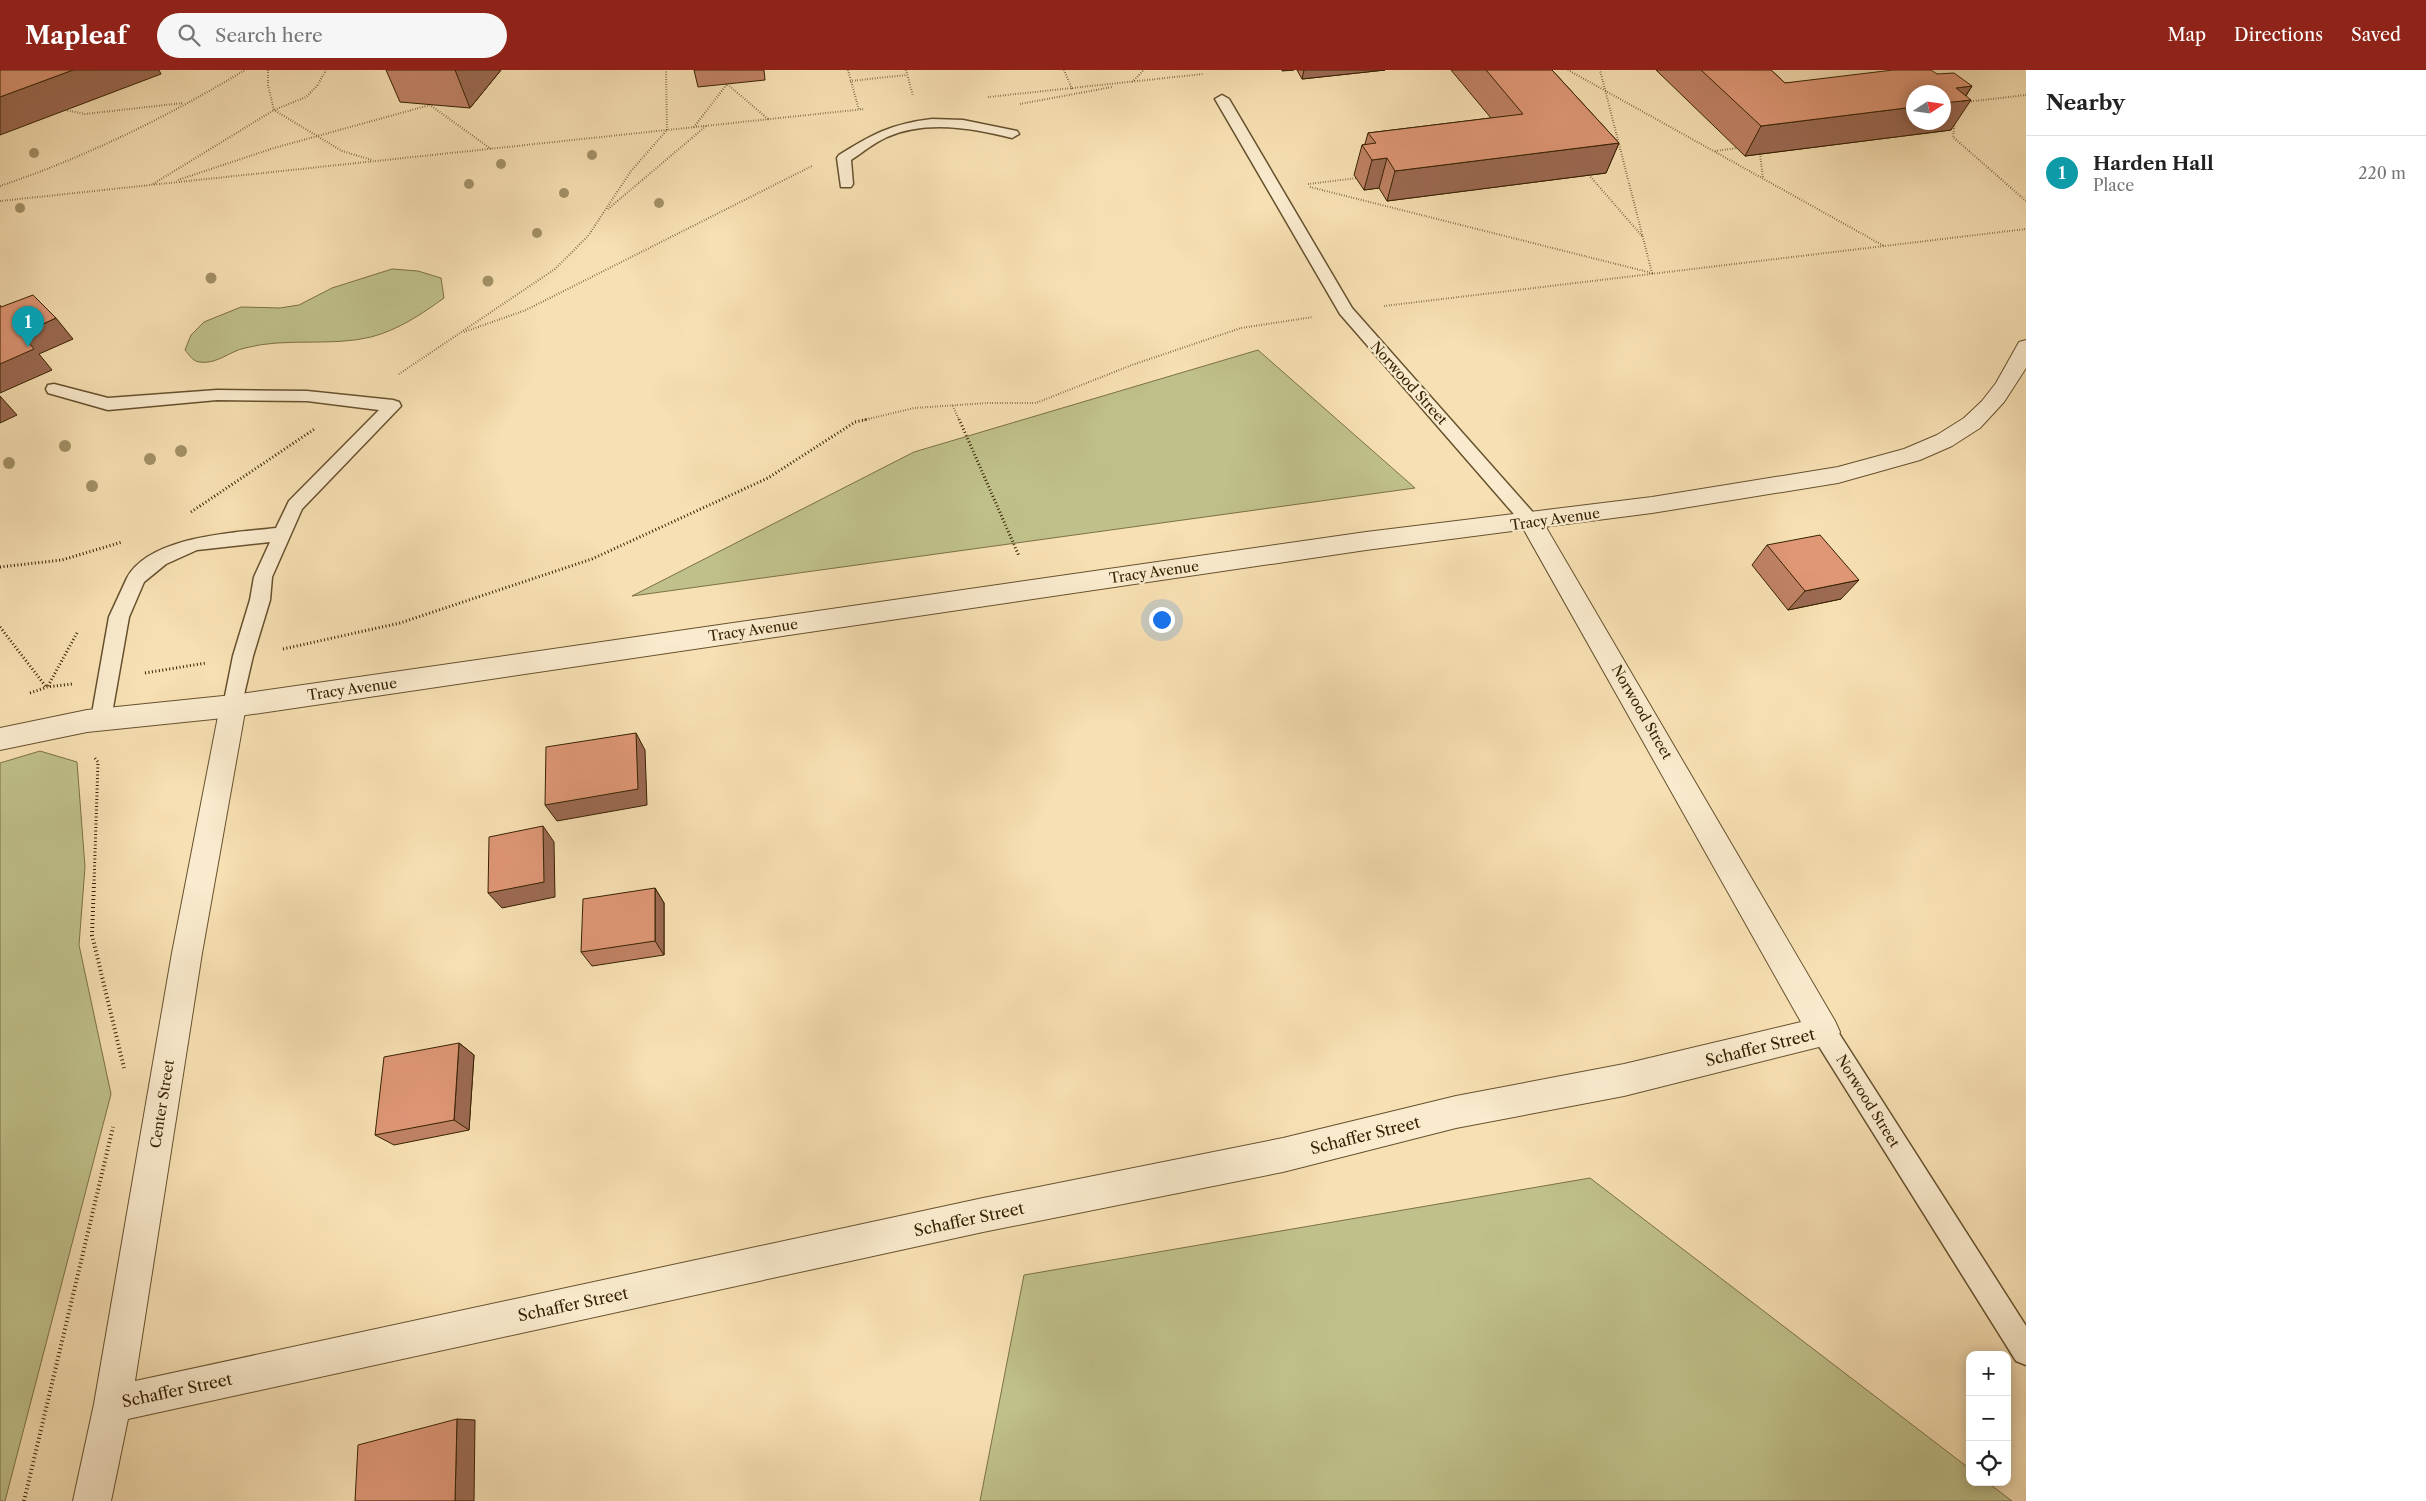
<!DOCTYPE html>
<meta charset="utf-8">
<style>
body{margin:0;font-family:"Libre Caslon Text",serif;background:#f6f6f6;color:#222}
.controls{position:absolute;right:15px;bottom:15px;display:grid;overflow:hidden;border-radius:10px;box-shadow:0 2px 12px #0003}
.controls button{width:45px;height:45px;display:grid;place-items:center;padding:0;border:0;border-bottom:1px solid #e0e0e0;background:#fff;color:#222;font:25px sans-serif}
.compass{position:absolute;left:1906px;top:15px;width:45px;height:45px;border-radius:50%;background:#fff;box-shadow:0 2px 12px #0003;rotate:78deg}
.you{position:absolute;left:1161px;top:549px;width:18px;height:18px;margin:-12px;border:4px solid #fff;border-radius:50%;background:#1a73e8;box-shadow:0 0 0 8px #1a73e833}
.badge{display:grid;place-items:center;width:32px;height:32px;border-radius:50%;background:#8f2418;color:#fff;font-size:16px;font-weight:700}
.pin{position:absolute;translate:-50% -41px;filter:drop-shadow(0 1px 2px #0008)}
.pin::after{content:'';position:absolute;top:26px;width:18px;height:15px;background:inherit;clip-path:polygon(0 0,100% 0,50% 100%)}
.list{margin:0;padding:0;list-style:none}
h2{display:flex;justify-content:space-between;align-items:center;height:65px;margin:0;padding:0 20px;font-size:21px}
h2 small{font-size:16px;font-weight:400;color:#767676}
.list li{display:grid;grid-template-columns:32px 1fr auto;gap:15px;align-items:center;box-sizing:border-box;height:75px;padding:0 20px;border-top:1px solid #e0e0e0}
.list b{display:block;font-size:19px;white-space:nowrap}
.list p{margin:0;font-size:16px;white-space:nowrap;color:#767676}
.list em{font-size:16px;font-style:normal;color:#767676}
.icon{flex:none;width:28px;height:28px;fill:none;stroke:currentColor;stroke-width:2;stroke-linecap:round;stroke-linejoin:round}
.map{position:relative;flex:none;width:2026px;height:1431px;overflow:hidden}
header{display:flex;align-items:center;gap:30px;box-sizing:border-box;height:70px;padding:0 25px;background:#8f2418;color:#fff}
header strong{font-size:24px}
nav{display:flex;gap:28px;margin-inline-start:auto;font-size:18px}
.search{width:350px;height:45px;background:#f6f6f6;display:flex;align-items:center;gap:12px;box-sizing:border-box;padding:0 18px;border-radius:28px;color:#767676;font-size:19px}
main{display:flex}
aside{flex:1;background:#fff}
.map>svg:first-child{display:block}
.green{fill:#c0c18a;stroke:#7b7145}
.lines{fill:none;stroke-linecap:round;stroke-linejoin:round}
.service-casing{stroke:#66512d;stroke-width:3}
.minor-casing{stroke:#66512d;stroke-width:2}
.tertiary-casing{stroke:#66512d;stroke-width:2}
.path-far2{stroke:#362100;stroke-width:2;stroke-dasharray:0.5 2;stroke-linecap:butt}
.path-far1{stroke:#362100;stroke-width:3;stroke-dasharray:1 2.5;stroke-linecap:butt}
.path{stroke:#362100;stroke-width:4;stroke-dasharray:1 3;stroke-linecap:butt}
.service{fill:#faebce;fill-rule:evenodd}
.minor{fill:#faebce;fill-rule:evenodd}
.tertiary{fill:#faebce;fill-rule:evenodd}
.tree{fill:#a39167}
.wall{fill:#c08265;stroke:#362100}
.shaded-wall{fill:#9c6a53;stroke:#362100}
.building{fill:#df9776;stroke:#362100}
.labels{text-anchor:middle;stroke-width:4.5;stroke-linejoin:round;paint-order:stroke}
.street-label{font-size:14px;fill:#362100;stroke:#faebce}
.near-street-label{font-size:16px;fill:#362100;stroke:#faebce}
</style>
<header>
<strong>Mapleaf</strong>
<div class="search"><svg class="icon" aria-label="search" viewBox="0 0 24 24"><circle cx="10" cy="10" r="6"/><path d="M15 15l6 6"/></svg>Search here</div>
<nav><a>Map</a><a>Directions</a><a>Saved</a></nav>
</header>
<main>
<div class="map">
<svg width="2026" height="1431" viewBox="0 0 2026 1431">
<rect width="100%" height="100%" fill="#f7e0b3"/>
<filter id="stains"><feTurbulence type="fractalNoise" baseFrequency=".004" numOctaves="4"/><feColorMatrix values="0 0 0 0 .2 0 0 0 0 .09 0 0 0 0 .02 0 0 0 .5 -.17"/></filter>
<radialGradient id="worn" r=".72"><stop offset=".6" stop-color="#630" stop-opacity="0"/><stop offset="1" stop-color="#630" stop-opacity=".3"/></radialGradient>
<!-- green -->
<path class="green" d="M 392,199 L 418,201 L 441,208 L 444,228 C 422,244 398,260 371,267 C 330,277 286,267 245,278 C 230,281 216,295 199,292 C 192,291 189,284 185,280 L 191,265 L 204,252 L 241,237 L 280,238 L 299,235 L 332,218 Z
M 1258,280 L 1415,418 L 632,526 L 914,382 Z
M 40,681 L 77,692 L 85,797 L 79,875 L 111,1024 L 5,1431 L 0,1431 L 0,693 Z
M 1590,1108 L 1970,1399 L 1970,1412 L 1987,1412 L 2012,1431 L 980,1431 L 1024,1205 Z"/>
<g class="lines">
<!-- service casing -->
<g class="service-casing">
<path id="service" d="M 1222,25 L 1229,29 L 1352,238 L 1538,448 L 1541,453 L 1538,458 L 1532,460 L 1526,458 L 1340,244 L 1215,29 Z
M 932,49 L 963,50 L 1017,61 L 1019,64 L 1012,68 C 971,58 927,50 887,67 C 874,73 863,82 851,90 L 853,114 L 851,117 L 841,117 L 837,88 L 839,85 C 873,64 891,54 932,49 Z
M 54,314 L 108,328 L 217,320 L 307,321 L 393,330 L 399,332 L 401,336 L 302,439 L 272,507 L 270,530 L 253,586 L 240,642 L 233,644 L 226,642 L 223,636 L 233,586 L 250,530 L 254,507 L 270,472 L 197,480 L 166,494 L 144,512 L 129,547 L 111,649 L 108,655 L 101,657 L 94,655 L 91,649 L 109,547 L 127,508 C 150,466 234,463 276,458 L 289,431 L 379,340 L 307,331 L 217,330 L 108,340 L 48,323 L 46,319 L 48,315 Z
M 1824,950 L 1833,954 L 2026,1256 L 2026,1295 L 2016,1291 L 1815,970 L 1812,962 L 1815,954 Z"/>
</g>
<!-- minor casing -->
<g class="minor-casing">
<path id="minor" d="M 1532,445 L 1540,447 L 1835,951 L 1840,962 L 1835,973 L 1624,1026 L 1456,1058 L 1283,1102 L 983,1162 L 128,1349 L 111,1431 L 73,1431 L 94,1334 L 172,883 L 220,636 L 224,628 L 233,625 L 242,628 L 246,636 L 202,883 L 135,1311 L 983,1128 L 1283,1068 L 1456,1026 L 1624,994 L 1801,952 L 1520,453 L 1524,447 Z"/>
</g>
<!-- tertiary casing -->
<g class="tertiary-casing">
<path id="tertiary" d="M 2026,270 L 2026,298 L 2004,332 L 1980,358 L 1952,376 L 1920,390 L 1838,413 L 1652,443 L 1366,480 L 233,647 L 87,662 L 0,680 L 0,658 L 87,640 L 233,625 L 1366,462 L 1652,427 L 1838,397 L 1904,379 L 1937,365 L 1964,348 L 1982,331 L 1996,313 L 2019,272 Z"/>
</g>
<!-- path-far2 -->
<path class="path-far2" d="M 268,0 L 268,15 L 274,40 L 342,81 L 372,90
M 848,0 L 859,40
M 906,0 L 913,26
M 1064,0 L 1072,19
M 1568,0 L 1884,176
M 850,11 L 907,5
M 1132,12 L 1144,0
M 988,27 L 1203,4
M 1966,32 L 2026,25
M 1020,34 L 1112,17
M 65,40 L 85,44 L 183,33
M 1955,51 L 1953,67 L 2026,131
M 694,57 L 727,14 L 768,49
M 1715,81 L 1737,78
M 1760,84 L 1763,108
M 1589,105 L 1642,166
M 178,110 L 274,78 L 430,35 L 491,79
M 153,114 L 274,40 L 306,27 L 317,16 L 326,0
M 1308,114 L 1357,108
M 0,116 C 86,87 167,47 245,0
M 1310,117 L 1652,203 L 1600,0
M 0,131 L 864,39
M 608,139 L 706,56
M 1384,236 L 2026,159
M 464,262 L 526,240 L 812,96
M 399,304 L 555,199 L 588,166 L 631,101 L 667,60 L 666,0
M 953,336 L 959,350
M 864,350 L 914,338 L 988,333 L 1036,333 L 1132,295 L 1241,258 L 1313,247"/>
<!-- path-far1 -->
<path class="path-far1" d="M 959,349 L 1019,486
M 191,442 L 316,358
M 0,497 L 62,490 L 122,472
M 0,557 L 47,618
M 283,579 L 400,553 L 592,489 L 768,408 L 855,352 L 869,349
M 145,603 L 206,593
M 48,616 L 78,561
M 30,623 L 47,617 L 72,614
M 94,814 L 98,692 L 94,687"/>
<!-- path -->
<path class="path" d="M 94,813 L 92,865 L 124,998
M 24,1431 L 113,1057"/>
<!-- service -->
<use href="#service" class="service"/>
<!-- minor -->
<use href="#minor" class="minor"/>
<!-- tertiary -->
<use href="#tertiary" class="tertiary"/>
</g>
<!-- trees -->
<g class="tree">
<circle cx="34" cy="83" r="5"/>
<circle cx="592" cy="85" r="5"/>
<circle cx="501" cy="94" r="5"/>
<circle cx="469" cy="114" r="5"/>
<circle cx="564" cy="123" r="5"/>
<circle cx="659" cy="133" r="5"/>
<circle cx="20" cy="138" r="5"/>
<circle cx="537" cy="163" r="5"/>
<circle cx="211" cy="208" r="5.5"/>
<circle cx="488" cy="211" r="5.5"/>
<circle cx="65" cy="376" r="6"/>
<circle cx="181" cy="381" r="6"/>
<circle cx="150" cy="389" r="6"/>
<circle cx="9" cy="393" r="6"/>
<circle cx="92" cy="416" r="6"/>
</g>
<!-- wall -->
<path class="wall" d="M 386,0 L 501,0 L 470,38 L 400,32 Z
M 694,0 L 764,0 L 765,10 L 698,17 Z
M 1297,0 L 1385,0 L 1302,9 Z
M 1451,0 L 1552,0 L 1619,73 L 1606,103 L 1387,131 L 1379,118 L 1364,120 L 1354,105 L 1362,75 L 1365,74 L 1368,63 L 1491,48 Z
M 1656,0 L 1771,0 L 1785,13 L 1937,4 L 1972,16 L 1966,26 L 1951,60 L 1745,86 Z
M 1767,475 L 1841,529 L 1788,540 L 1752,495 Z
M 655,818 L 664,833 L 664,885 L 592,896 L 581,882 Z
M 459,973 L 474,985 L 469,1060 L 394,1075 L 375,1065 Z"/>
<!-- shaded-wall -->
<path class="shaded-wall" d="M 73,0 L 159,0 L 161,4 L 0,65 L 0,27 Z
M 455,0 L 501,0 L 470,38 Z
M 1282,0 L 1294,0 L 1282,1 Z
M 1304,0 L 1385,0 L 1302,9 Z
M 1972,16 L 1962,31 L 1971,30 L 1951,60 L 1745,86 L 1761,56 L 1914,37 L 1914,52 L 1944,52 L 1944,33 L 1956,18 Z
M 1619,73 L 1606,103 L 1387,131 L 1395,101 Z
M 1387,88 L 1379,118 L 1364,120 L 1372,90 Z
M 56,248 L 73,269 L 39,284 L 52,300 L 0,323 L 0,294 L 21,264 Z
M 0,326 L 17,345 L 0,353 Z
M 1859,510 L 1841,529 L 1788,540 L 1805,521 Z
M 636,663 L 645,680 L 647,735 L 557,751 L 545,735 Z
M 543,756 L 554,772 L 555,827 L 502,838 L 488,823 Z
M 655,818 L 664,833 L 664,885 L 655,871 Z
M 459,973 L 474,985 L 469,1060 L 454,1050 Z
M 457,1349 L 475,1350 L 474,1431 L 455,1431 Z"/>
<!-- building -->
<path class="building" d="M 0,0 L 73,0 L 0,27 Z
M 1486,0 L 1552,0 L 1619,73 L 1395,101 L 1387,88 L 1372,90 L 1362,75 L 1376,73 L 1368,63 L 1523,44 Z
M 1701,0 L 1771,0 L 1785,13 L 1893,0 L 1931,0 L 1937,4 L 1954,3 L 1972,16 L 1956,18 L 1971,30 L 1944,33 L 1944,22 L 1914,22 L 1914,37 L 1761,56 Z
M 33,225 L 56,248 L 21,264 L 34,279 L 0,294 L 0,235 L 1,237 Z
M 1820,465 L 1859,510 L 1805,521 L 1767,475 Z
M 636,663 L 638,719 L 545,735 L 546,677 Z
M 543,756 L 544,812 L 488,823 L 489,767 Z
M 655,818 L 655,871 L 581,882 L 583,829 Z
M 459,973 L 454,1050 L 375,1065 L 384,987 Z
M 457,1349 L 455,1431 L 355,1431 L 358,1375 Z"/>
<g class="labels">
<!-- street labels -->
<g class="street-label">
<text transform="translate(1409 313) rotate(48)" y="5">Norwood Street</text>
<text transform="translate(1555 449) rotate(-8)" y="5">Tracy Avenue</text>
<text transform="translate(1154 502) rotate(-8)" y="5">Tracy Avenue</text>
<text transform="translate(753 560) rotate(-8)" y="5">Tracy Avenue</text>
<text transform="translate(352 619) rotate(-8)" y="5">Tracy Avenue</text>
<text transform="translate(1642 642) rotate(60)" y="5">Norwood Street</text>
<text transform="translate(1868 1031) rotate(58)" y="5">Norwood Street</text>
<text transform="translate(162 1034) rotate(-81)" y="5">Center Street</text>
</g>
<!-- near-street labels -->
<g class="near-street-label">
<text transform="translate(1760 977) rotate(-14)" y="6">Schaffer Street</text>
<text transform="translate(1365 1065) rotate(-14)" y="6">Schaffer Street</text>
<text transform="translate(969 1149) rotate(-12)" y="6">Schaffer Street</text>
<text transform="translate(573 1234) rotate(-12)" y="6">Schaffer Street</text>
<text transform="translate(177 1320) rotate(-12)" y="6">Schaffer Street</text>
</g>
</g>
<rect width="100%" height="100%" filter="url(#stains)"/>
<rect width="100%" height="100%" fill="url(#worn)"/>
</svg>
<div class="controls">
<button>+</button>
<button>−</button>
<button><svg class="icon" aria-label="locate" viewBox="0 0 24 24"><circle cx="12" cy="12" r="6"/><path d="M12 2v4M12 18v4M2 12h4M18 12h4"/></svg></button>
</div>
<svg class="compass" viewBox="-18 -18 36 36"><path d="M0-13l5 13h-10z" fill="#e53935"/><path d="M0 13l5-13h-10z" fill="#767676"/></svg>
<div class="you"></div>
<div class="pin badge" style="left:28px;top:277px;background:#0f9aa8">1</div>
</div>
<aside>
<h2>Nearby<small></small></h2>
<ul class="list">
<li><span class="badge" style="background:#0f9aa8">1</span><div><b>Harden Hall</b><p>Place</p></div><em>220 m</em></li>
</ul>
</aside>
</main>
